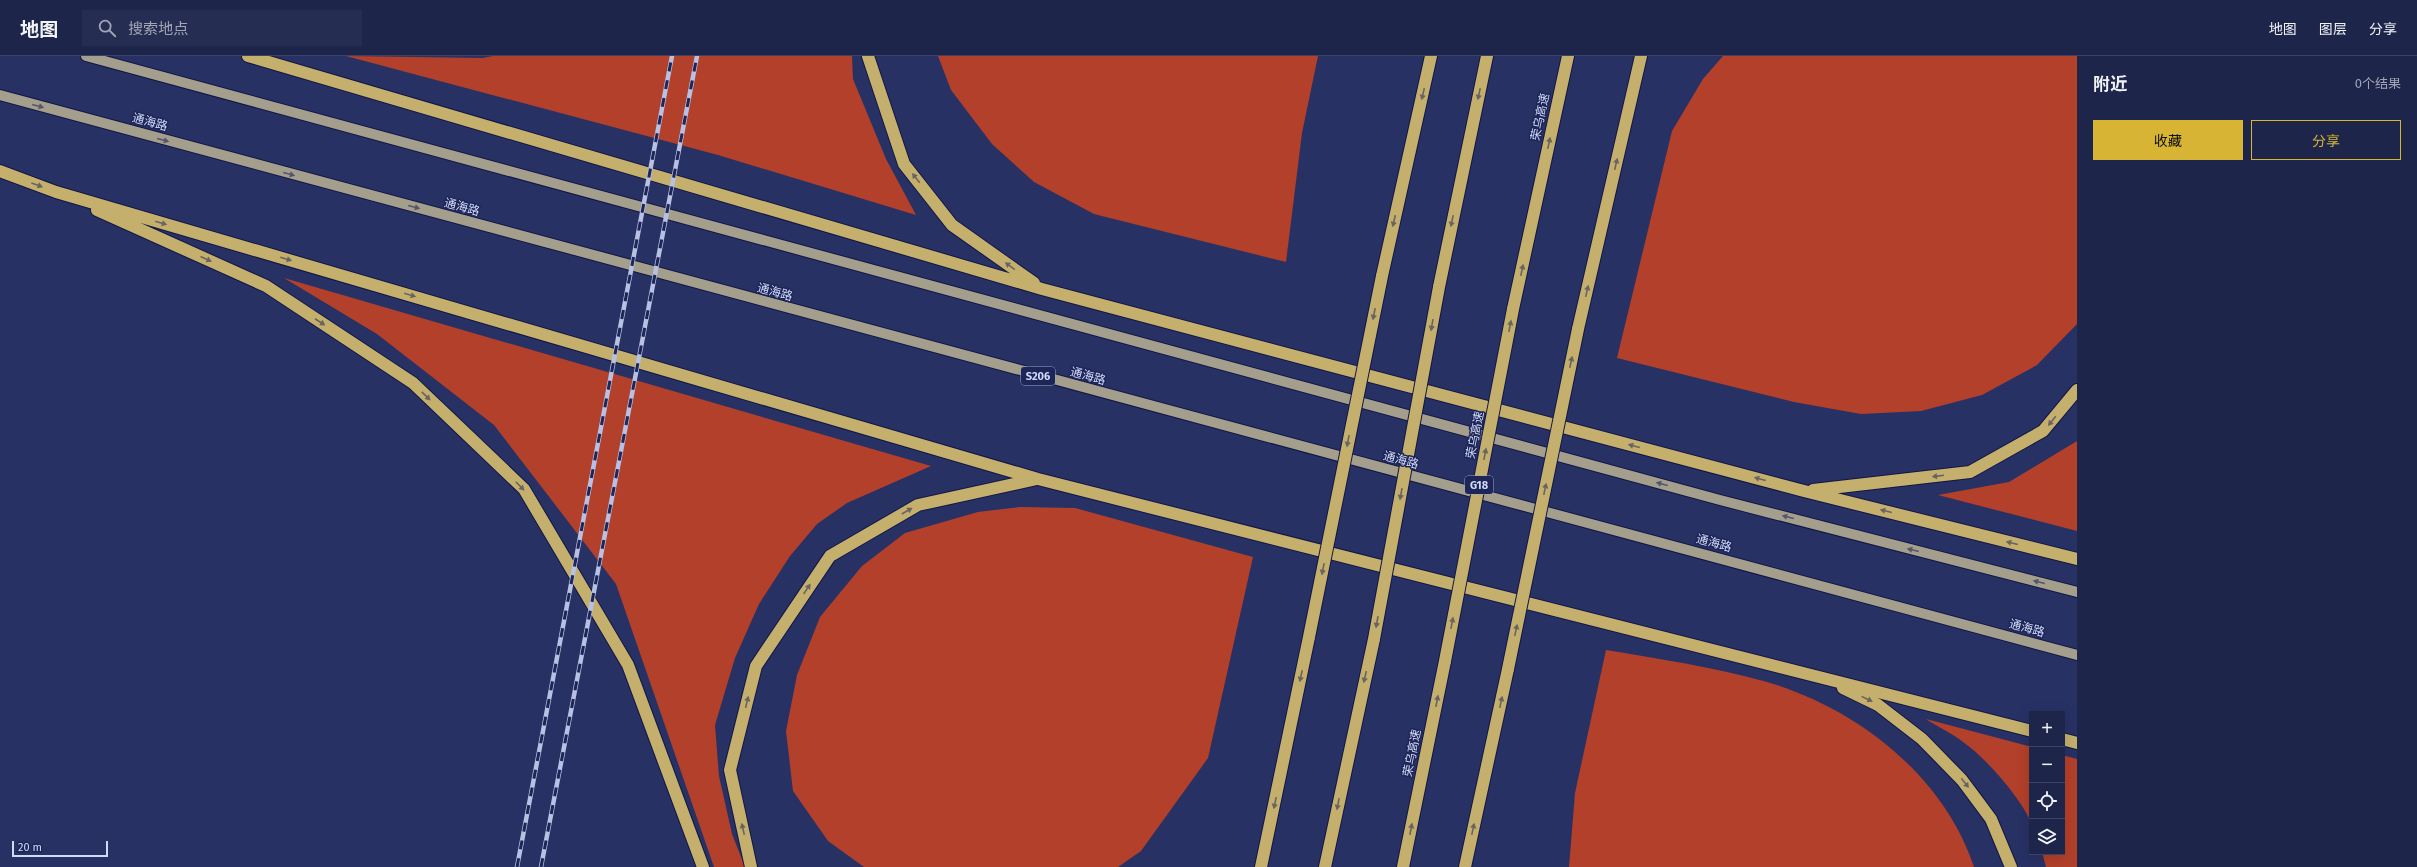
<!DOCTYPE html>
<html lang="zh">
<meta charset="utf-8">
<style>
body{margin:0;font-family:"Fira Sans","Noto Sans SC",sans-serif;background:#262d52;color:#f1f3f6}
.controls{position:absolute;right:12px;bottom:12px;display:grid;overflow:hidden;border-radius:0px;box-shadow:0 4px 16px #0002}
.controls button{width:36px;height:36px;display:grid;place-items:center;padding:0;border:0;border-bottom:1px solid #3c4263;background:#1e254b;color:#f1f3f6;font:20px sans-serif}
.scale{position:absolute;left:12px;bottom:10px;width:96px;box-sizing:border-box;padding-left:4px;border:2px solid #d1dafa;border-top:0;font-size:11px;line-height:14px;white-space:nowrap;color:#d1dafa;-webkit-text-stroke:3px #1e2658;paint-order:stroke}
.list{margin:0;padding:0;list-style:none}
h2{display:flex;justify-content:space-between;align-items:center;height:52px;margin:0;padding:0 16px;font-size:17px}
h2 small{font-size:13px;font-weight:400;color:#a1a5b5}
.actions{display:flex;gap:8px;padding:12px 16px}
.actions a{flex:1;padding:9px 0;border:1px solid #d7b434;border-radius:0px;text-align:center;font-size:14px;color:#d7b434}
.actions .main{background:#d7b434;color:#111}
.icon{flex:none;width:22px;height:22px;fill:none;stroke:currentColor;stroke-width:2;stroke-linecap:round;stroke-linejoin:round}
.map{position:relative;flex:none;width:2077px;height:811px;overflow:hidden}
header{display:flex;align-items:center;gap:24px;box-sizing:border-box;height:56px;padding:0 20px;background:#1e254b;border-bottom:1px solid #3c4263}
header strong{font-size:19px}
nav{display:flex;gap:22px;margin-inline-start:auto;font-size:14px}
.search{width:280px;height:36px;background:#262d52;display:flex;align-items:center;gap:10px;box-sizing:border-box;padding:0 14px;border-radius:0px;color:#a1a5b5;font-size:15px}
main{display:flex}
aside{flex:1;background:#1e254b}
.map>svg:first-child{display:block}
.forest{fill:#b3402a}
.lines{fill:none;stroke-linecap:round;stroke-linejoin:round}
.primary-casing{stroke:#121647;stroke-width:12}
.motorway-casing{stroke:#121647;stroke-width:14}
.primary{stroke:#a49e8c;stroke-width:10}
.motorway{stroke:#c4b06c;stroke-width:12}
.rail-casing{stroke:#b8c1e4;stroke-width:4.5}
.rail{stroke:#1e2658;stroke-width:3;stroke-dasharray:9;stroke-linecap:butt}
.motorway-bridge-casing{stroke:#121647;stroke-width:14;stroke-linecap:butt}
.motorway-bridge{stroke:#c4b06c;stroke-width:12}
.oneway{fill:#696461}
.oneway2{fill:#54566d}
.labels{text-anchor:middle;stroke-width:3;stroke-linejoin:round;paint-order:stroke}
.shield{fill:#1e2658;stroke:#9ba4c9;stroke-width:1}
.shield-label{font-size:11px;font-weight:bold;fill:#d1dafa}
.street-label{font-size:12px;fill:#d1dafa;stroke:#1e2658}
</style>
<header>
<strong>地图</strong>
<div class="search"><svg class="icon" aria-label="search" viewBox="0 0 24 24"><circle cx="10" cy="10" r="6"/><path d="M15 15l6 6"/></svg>搜索地点</div>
<nav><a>地图</a><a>图层</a><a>分享</a></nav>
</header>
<main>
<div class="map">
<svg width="2077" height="811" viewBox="0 0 2077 811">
<rect width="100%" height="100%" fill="#283164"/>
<!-- forest -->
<path class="forest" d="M 346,0 L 482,2 L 493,0 L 852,0 L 853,23 L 886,103 L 916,159 L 718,99 Z
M 938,0 L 1318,0 L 1302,77 L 1286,206 L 1094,158 L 1034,126 L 992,88 L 951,34 Z
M 1723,0 L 2077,0 L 2077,268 L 2037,309 L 1982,339 L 1921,355 L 1861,358 L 1794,346 L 1617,302 L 1672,75 L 1703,23 Z
M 284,222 L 931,410 L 847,447 L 817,468 L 790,500 L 759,548 L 735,602 L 715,669 L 719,720 L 732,778 L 745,811 L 714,811 L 616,528 L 494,369 L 377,278 Z
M 2077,385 L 2077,475 L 1938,439 L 2009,426 Z
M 1020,451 L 1075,452 L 1253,501 L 1208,702 L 1141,795 L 1118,811 L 864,811 L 828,785 L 793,735 L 786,675 L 797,619 L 820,561 L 862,510 L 905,477 L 978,456 Z
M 1606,594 C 1660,603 1714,611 1767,626 C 1857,652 1944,720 1974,811 L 1569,811 L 1575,737 Z
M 1926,663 L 2032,691 L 2032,769 C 2023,744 1985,701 1963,686 C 1952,677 1938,671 1926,663 Z
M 2062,699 L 2077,703 L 2077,811 L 2046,811 L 2042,796 L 2062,796 Z"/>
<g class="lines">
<!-- primary casing -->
<g class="primary-casing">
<path id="primary" d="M 86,0 L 1720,444 L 2077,536
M 0,39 L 2077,599"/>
</g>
<!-- motorway casing -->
<g class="motorway-casing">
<path id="motorway" d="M 248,0 L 1042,233 L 1804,435 L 2077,503
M 868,0 L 904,108 L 952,169 L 1034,227
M 0,115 L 56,136 L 1038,423 L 2032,675
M 97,154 L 266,230 L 413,327 L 524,433 L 628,609 L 703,811
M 1382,220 L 1431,0
M 1439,231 L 1487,0
M 1513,253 L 1568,0
M 1578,273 L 1641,0
M 1813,434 L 1970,416 L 2043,375 L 2077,334
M 1843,632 L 1878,649 L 1922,683 L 1962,724 L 1991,763 L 2011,811
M 2062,683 L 2077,687
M 751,811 L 730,714 L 756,610 L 830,500 L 918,449 L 1037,423
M 1261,811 L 1309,581
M 1325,811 L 1374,583
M 1403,811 L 1445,605
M 1465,811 L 1508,613"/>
</g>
<!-- primary -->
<use href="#primary" class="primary"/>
<!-- motorway -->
<use href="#motorway" class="motorway"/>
<!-- rail casing -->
<g class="rail-casing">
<path id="rail" d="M 517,811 L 672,0
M 541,811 L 697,0"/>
</g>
<!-- rail -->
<use href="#rail" class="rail"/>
<!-- motorway-bridge casing -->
<g class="motorway-bridge-casing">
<path id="motorway-bridge" d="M 1309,581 L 1382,220
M 1374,583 L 1439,231
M 1445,605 L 1513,253
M 1508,613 L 1578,273"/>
</g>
<!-- motorway-bridge -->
<use href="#motorway-bridge" class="motorway-bridge"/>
</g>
<!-- one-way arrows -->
<defs><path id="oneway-solid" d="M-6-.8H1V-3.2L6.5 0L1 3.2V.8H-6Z"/></defs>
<g class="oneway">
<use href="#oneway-solid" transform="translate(1423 38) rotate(103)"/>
<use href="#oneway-solid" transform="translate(1479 38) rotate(102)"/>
<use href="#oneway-solid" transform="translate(1549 87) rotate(-78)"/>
<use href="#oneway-solid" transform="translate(1616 108) rotate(-77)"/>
<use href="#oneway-solid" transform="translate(916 122) rotate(-128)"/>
<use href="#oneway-solid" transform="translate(37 129) rotate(20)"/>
<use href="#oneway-solid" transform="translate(1394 165) rotate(103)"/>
<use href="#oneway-solid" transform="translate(1452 165) rotate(102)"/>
<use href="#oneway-solid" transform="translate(161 167) rotate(16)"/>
<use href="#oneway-solid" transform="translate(206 203) rotate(24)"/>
<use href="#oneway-solid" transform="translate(286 203) rotate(16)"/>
<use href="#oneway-solid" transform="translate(1010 210) rotate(-144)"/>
<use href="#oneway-solid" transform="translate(1522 214) rotate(-78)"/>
<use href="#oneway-solid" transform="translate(1587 235) rotate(-77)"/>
<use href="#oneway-solid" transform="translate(410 239) rotate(16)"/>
<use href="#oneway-solid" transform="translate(1374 258) rotate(101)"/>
<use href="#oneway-solid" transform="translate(320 266) rotate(33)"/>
<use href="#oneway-solid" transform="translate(1432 269) rotate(100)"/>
<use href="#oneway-solid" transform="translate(1510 270) rotate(-79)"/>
<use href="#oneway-solid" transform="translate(1571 306) rotate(-78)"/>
<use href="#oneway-solid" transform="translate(426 340) rotate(44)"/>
<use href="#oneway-solid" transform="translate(2052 365) rotate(129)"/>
<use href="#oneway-solid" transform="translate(1348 385) rotate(101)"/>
<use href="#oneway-solid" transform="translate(1634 390) rotate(-165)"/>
<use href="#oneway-solid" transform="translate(1485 398) rotate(-79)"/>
<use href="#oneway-solid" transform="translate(1938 420) rotate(173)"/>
<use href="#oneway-solid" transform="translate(1760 423) rotate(-165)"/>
<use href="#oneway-solid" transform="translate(520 430) rotate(46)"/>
<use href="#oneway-solid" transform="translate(1545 433) rotate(-78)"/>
<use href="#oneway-solid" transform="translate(1401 438) rotate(100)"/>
<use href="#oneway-solid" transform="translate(907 455) rotate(-30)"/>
<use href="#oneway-solid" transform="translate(1886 455) rotate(-166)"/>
<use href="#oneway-solid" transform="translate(2012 487) rotate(-166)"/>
<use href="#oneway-solid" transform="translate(1323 513) rotate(101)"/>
<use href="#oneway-solid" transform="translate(807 533) rotate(-56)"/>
<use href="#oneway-solid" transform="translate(1377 566) rotate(100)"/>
<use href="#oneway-solid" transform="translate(1452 567) rotate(-79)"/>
<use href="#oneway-solid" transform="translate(1516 574) rotate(-78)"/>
<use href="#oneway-solid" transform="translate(1301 620) rotate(102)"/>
<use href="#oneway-solid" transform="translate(1365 621) rotate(103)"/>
<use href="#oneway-solid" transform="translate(1867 643) rotate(26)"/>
<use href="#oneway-solid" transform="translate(1437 645) rotate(-79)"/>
<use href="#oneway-solid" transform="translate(747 646) rotate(-76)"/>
<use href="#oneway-solid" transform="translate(1501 646) rotate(-78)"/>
<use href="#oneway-solid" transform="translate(1965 727) rotate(52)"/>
<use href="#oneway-solid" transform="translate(1275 747) rotate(102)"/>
<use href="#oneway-solid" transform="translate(1338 748) rotate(101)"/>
<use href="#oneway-solid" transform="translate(743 773) rotate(-103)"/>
<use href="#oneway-solid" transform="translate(1411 773) rotate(-79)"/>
<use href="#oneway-solid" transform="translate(1473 773) rotate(-78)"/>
</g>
<g class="oneway2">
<use href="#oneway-solid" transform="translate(38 50) rotate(15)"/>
<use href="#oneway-solid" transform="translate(163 84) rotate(15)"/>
<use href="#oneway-solid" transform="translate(289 118) rotate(15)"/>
<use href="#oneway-solid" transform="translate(414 151) rotate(15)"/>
<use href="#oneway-solid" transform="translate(1662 428) rotate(-165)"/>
<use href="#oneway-solid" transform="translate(1788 461) rotate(-166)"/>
<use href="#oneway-solid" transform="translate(1913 494) rotate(-166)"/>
<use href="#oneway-solid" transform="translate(2039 526) rotate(-166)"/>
</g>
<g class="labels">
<!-- shield labels -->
<g class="shield">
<rect x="1021" y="311" width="34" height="18" rx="3"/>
<rect x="1465" y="420" width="28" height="18" rx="3"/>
</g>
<g class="shield-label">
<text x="1038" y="324">S206</text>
<text x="1479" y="433">G18</text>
</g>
<!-- street labels -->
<g class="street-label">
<text transform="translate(1540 61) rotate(-78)" y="4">荣乌高速</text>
<text transform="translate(150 66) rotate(15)" y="4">通海路</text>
<text transform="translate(462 151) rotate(15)" y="4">通海路</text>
<text transform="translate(775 236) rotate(15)" y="4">通海路</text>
<text transform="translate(1088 320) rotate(15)" y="4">通海路</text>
<text transform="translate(1475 379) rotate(-79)" y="4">荣乌高速</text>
<text transform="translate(1401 404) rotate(15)" y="4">通海路</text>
<text transform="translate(1714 487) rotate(15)" y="4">通海路</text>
<text transform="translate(2027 572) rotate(15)" y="4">通海路</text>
<text transform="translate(1412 697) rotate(-79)" y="4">荣乌高速</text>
</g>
</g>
</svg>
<div class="controls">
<button>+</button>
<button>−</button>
<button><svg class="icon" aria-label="locate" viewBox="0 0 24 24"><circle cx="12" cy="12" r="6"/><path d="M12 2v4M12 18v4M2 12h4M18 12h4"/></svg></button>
<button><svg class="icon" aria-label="layers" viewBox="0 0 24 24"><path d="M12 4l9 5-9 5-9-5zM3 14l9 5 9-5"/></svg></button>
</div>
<div class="scale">20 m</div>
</div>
<aside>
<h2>附近<small>0个结果</small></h2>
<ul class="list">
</ul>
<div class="actions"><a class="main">收藏</a><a>分享</a></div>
</aside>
</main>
